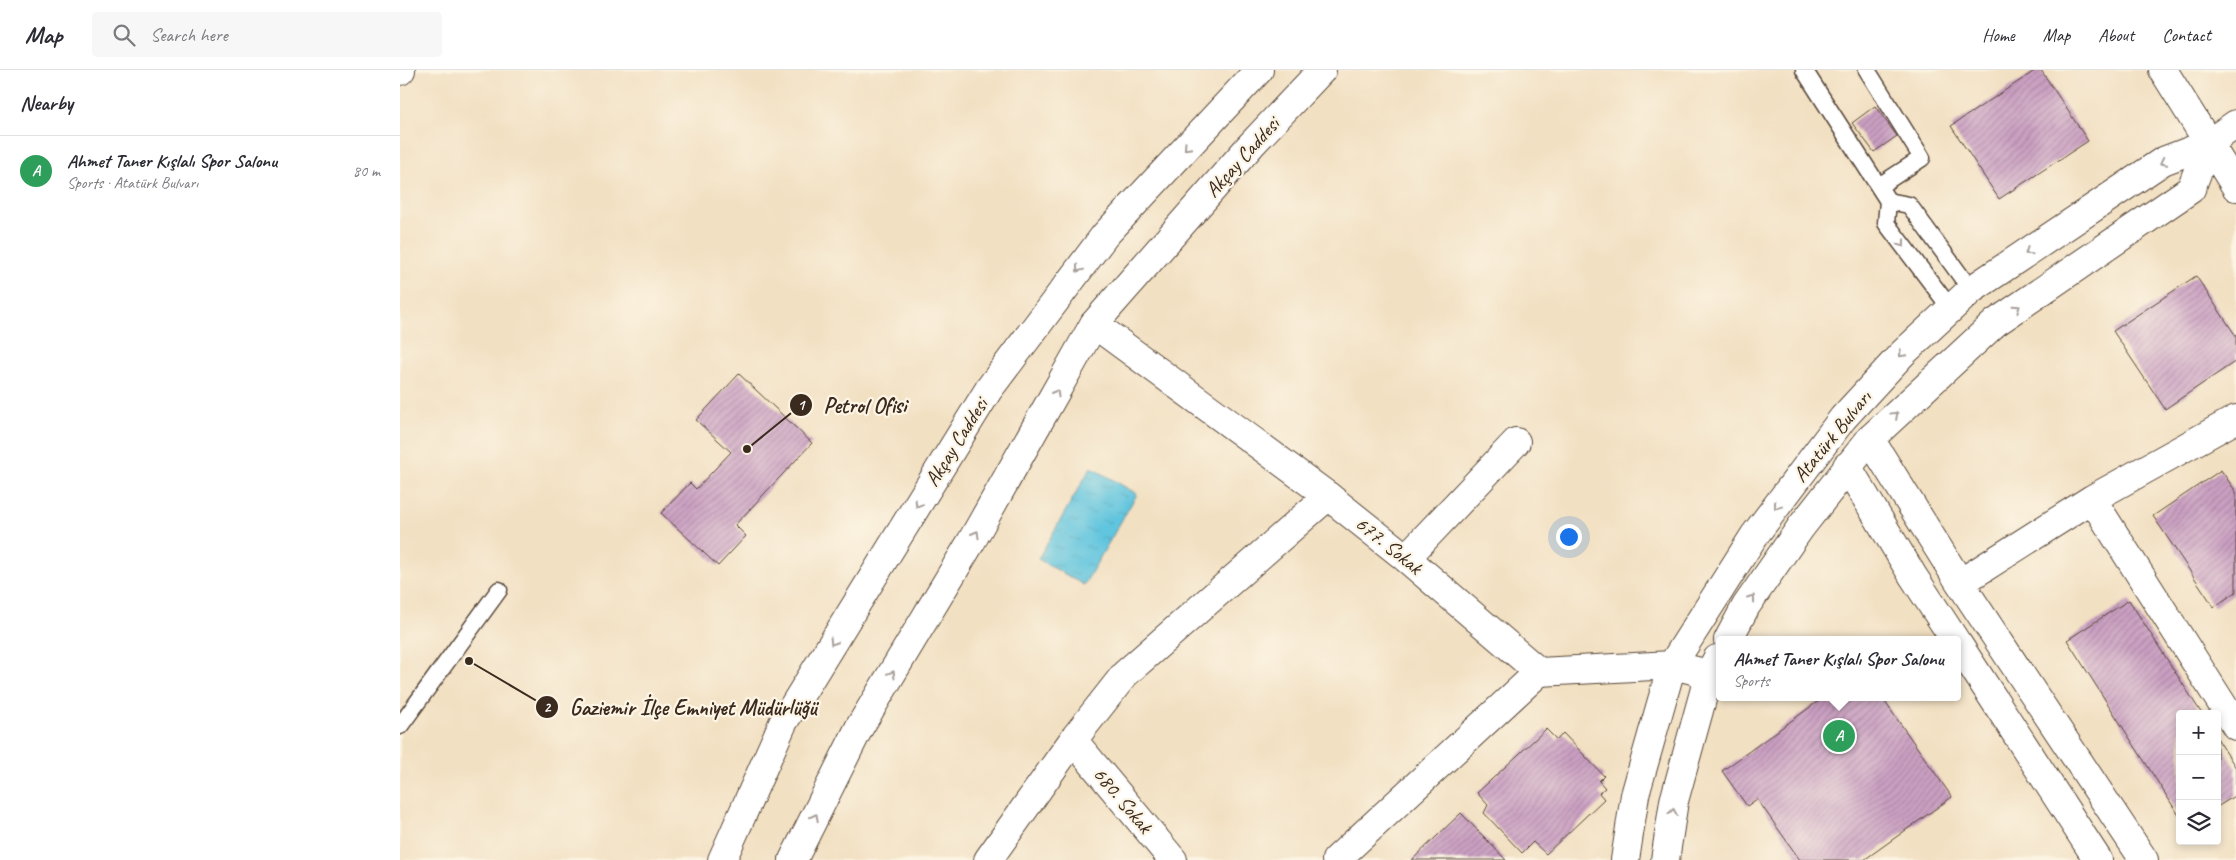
<!DOCTYPE html>
<meta charset="utf-8">
<style>
body{margin:0;font-family:Caveat,sans-serif;background:#f7f7f7;color:#2b2b33}
.controls{position:absolute;right:15px;bottom:15px;display:grid;overflow:hidden;border-radius:5px;box-shadow:0 2px 8px #0003}
.controls button{width:45px;height:45px;display:grid;place-items:center;padding:0;border:0;border-bottom:1px solid #e1e1e2;background:#fff;color:#2b2b33;font:25px sans-serif}
.you{position:absolute;left:1168px;top:466px;width:18px;height:18px;margin:-12px;border:4px solid #fff;border-radius:50%;background:#1a73e8;box-shadow:0 0 0 8px #1a73e833}
.badge{display:grid;place-items:center;width:32px;height:32px;border-radius:50%;background:#111827;color:#fff;font-size:16px;font-weight:700}
.pin{position:absolute;translate:-50% -50%;border:2px solid #fff;box-shadow:0 1px 5px #0006}
.popup{position:absolute;left:1316px;top:566px;width:245px;height:65px;box-sizing:border-box;display:grid;place-content:center;border-radius:5px;background:#fff;filter:drop-shadow(0 1px 4px #0005);font-size:16px;white-space:nowrap;color:#7c7c81}
.popup b{font-size:19px;color:#2b2b33}
.popup::after{content:'';position:absolute;left:50%;top:100%;margin-left:-10px;border:10px solid transparent;border-top-color:#fff}
.list{margin:0;padding:0;list-style:none}
h2{display:flex;justify-content:space-between;align-items:center;height:65px;margin:0;padding:0 20px;font-size:21px}
h2 small{font-size:16px;font-weight:400;color:#7c7c81}
.list li{display:grid;grid-template-columns:32px 1fr auto;gap:15px;align-items:center;box-sizing:border-box;height:70px;padding:0 20px;border-top:1px solid #e1e1e2}
.list b{display:block;font-size:19px;white-space:nowrap}
.list p{margin:0;font-size:16px;white-space:nowrap;color:#7c7c81}
.list em{font-size:16px;font-style:normal;color:#7c7c81}
.icon{flex:none;width:28px;height:28px;fill:none;stroke:currentColor;stroke-width:2;stroke-linecap:round;stroke-linejoin:round}
.map{position:relative;flex:none;width:1836px;height:790px;overflow:hidden}
header{display:flex;align-items:center;gap:30px;box-sizing:border-box;height:70px;padding:0 25px;background:#fff;border-bottom:1px solid #e1e1e2}
header strong{font-size:24px}
nav{display:flex;gap:28px;margin-inline-start:auto;font-size:18px}
.search{width:350px;height:45px;background:#f7f7f7;display:flex;align-items:center;gap:12px;box-sizing:border-box;padding:0 18px;border-radius:5px;color:#7c7c81;font-size:19px}
main{display:flex}
aside{flex:1;background:#fff}
.map>svg:first-child{display:block}
.water{fill:url(#water-ripples);stroke:#4e787e}
.building{fill:url(#building-hatch)}
.lines{fill:none;stroke-linecap:round;stroke-linejoin:round}
.lane-casing{stroke:#564537;stroke-width:19}
.street-casing{stroke:#564537;stroke-width:30}
.secondary-casing{stroke:#564537;stroke-width:30}
.highway-casing{stroke:#564537;stroke-width:30}
.lane{stroke:#fff;stroke-width:16}
.street{stroke:#fff;stroke-width:28}
.secondary{stroke:#fff;stroke-width:28}
.highway{stroke:#fff;stroke-width:28}
.oneway{stroke:#a79f9a}
.labels{text-anchor:middle;stroke-width:4.5;stroke-linejoin:round;paint-order:stroke}
.street-label{font-size:21px;fill:#3b2a1e;stroke:#fcf5e5}
.leader{fill:none;stroke:#3b2a1e;stroke-width:2}
.callout-dot{fill:#3b2a1e;stroke:#fcf5e5;stroke-width:2}
.mark-label{font-size:15px;text-anchor:middle;font-weight:bold;fill:#fff}
.callout-label{font-size:22px;text-anchor:middle;font-weight:bold;fill:#3b2a1e;stroke:#fcf5e5;stroke-width:4.5;stroke-linejoin:round;paint-order:stroke}
</style>
<header>
<strong>Map</strong>
<div class="search"><svg class="icon" aria-label="search" viewBox="0 0 24 24"><circle cx="10" cy="10" r="6"/><path d="M15 15l6 6"/></svg>Search here</div>
<nav><a>Home</a><a>Map</a><a>About</a><a>Contact</a></nav>
</header>
<main>
<aside>
<h2>Nearby<small></small></h2>
<ul class="list">
<li><span class="badge" style="background:#2e9e5b">A</span><div><b>Ahmet Taner Kışlalı Spor Salonu</b><p>Sports · Atatürk Bulvarı</p></div><em>80 m</em></li>
</ul>
</aside>
<div class="map">
<svg width="1836" height="790" viewBox="0 0 1836 790">
<defs>
<pattern id="water-ripples" width="26" height="14" patternUnits="userSpaceOnUse" patternTransform="scale(1.25)"><rect width="26" height="14" fill="#60c5de"/><path d="M2 4q2-2 4 0t4 0M15 11q2-2 4 0t4 0" fill="none" stroke="#54a9be"/></pattern>
<pattern id="building-hatch" width="6" height="6" patternUnits="userSpaceOnUse" patternTransform="scale(1.25)"><rect width="6" height="6" fill="#cba0c3"/><path d="M-1 1l2-2M0 6l6-6M5 7l2-2" fill="none" stroke="#a6839e"/></pattern>
</defs>
<rect width="100%" height="100%" fill="#fcf5e5"/>
<filter id="ink" filterUnits="userSpaceOnUse"><feTurbulence type="fractalNoise" baseFrequency=".02" numOctaves="2"/><feDisplacementMap in="SourceGraphic" scale="10" xChannelSelector="R" yChannelSelector="G"/><feConvolveMatrix kernelMatrix="1 2 1 2 8 2 1 2 1" color-interpolation-filters="sRGB"/></filter>
<filter id="wash" filterUnits="userSpaceOnUse"><feTurbulence type="fractalNoise" baseFrequency=".0096" numOctaves="4" result="noise"/><feDisplacementMap in="SourceGraphic" scale="20" xChannelSelector="R" yChannelSelector="G"/><feGaussianBlur stdDeviation="1.12" result="paint"/><feColorMatrix in="noise" values="0 0 0 0 0 0 0 0 0 0 0 0 0 0 0 0 0 1.4 0 .05"/><feComposite in="paint" operator="in"/></filter>
<g filter="url(#wash)">
<rect width="100%" height="100%" fill="#f2e0c2"/>
<!-- water -->
<path class="water" d="M 691,397 L 737,424 L 684,515 L 638,489 Z"/>
<g id="blocks">
<!-- building -->
<path class="building" d="M 1636,0 L 1641,0 L 1688,71 L 1599,129 L 1551,56 Z
M 1475,36 L 1497,66 L 1474,82 L 1452,53 Z
M 1796,206 L 1836,266 L 1836,291 L 1765,339 L 1713,261 Z
M 339,304 L 412,373 L 335,455 L 346,466 L 318,496 L 261,443 L 290,413 L 296,419 L 331,382 L 296,350 Z
M 1821,400 L 1836,422 L 1836,522 L 1814,537 L 1753,446 Z
M 1729,530 L 1802,644 L 1780,644 L 1780,747 L 1667,570 Z
M 1424,627 L 1492,627 L 1485,632 L 1552,727 L 1464,790 L 1400,790 L 1357,729 L 1347,736 L 1322,701 Z
M 1146,659 L 1157,670 L 1163,663 L 1204,706 L 1199,711 L 1205,718 L 1199,723 L 1204,729 L 1146,784 L 1133,772 L 1122,783 L 1084,743 L 1088,735 L 1077,723 Z
M 1817,668 L 1836,698 L 1836,725 L 1817,737 Z
M 1061,743 L 1106,790 L 1012,790 Z"/>
</g>
</g>
<g filter="url(#ink)">
<use href="#blocks" fill-opacity="0" stroke="#564537" stroke-width="1"/>
<g class="lines">
<!-- lane casing -->
<g class="lane-casing">
<path id="lane" d="M 1404,0 L 1488,131 L 1486,153 L 1551,239
M 1467,0 L 1522,88 L 1479,116
M 1488,131 L 1509,135 L 1571,220
M 0,656 L 99,520"/>
</g>
<!-- street casing -->
<g class="street-casing">
<path id="street" d="M 1836,349 L 1692,429 L 1836,656
M 1470,369 L 1560,513 L 1744,790
M 1447,396 L 1513,506 L 1555,570
M 1006,488 L 1116,372
M 1560,513 L 1692,429
M 1558,574 L 1698,790
M 673,670 L 773,790
M 588,790 L 673,670 L 725,604 L 928,426
M 936,790 L 1139,602"/>
</g>
<!-- secondary casing -->
<g class="secondary-casing">
<path id="secondary" d="M 1763,0 L 1836,117
M 0,1 L 1,0
M 694,254 L 928,426 L 1006,488 L 1139,602 L 1272,595 L 1309,604
M 1328,570 L 1346,536 L 1401,457 L 1470,369 L 1595,253 L 1791,119 L 1808,74
M 1225,790 L 1235,725 L 1272,595 L 1354,466 L 1443,348 L 1502,284 L 1571,220 L 1763,91 L 1808,74 L 1836,54
M 1265,790 L 1274,731 L 1309,604 L 1317,589"/>
</g>
<!-- highway casing -->
<g class="highway-casing">
<path id="highway" d="M 322,790 L 383,653 L 589,319 L 705,165 L 859,0
M 393,790 L 459,658 L 571,472 L 694,254 L 851,75 L 922,0"/>
</g>
<!-- lane -->
<use href="#lane" class="lane"/>
<!-- street -->
<use href="#street" class="street"/>
<!-- secondary -->
<use href="#secondary" class="secondary"/>
<!-- highway -->
<use href="#highway" class="highway"/>
</g>
<!-- one-way arrows -->
<defs><path id="oneway-chevron" d="M-2-3.5L2.5 0L-2 3.5" fill="none" stroke-width="1.6" stroke-linecap="round" stroke-linejoin="round" transform="scale(1.25)"/></defs>
<g class="oneway">
<use href="#oneway-chevron" transform="translate(787 77) rotate(133)"/>
<use href="#oneway-chevron" transform="translate(1763 92) rotate(153)"/>
<use href="#oneway-chevron" transform="translate(1502 174) rotate(53)"/>
<use href="#oneway-chevron" transform="translate(1628 182) rotate(146)"/>
<use href="#oneway-chevron" transform="translate(679 199) rotate(127)"/>
<use href="#oneway-chevron" transform="translate(1617 238) rotate(-34)"/>
<use href="#oneway-chevron" transform="translate(1502 284) rotate(135)"/>
<use href="#oneway-chevron" transform="translate(656 323) rotate(-60)"/>
<use href="#oneway-chevron" transform="translate(1495 345) rotate(-43)"/>
<use href="#oneway-chevron" transform="translate(518 434) rotate(122)"/>
<use href="#oneway-chevron" transform="translate(1377 436) rotate(127)"/>
<use href="#oneway-chevron" transform="translate(576 464) rotate(-60)"/>
<use href="#oneway-chevron" transform="translate(1352 528) rotate(-55)"/>
<use href="#oneway-chevron" transform="translate(433 572) rotate(122)"/>
<use href="#oneway-chevron" transform="translate(492 604) rotate(-59)"/>
<use href="#oneway-chevron" transform="translate(1273 742) rotate(-81)"/>
<use href="#oneway-chevron" transform="translate(415 747) rotate(-63)"/>
</g>
</g>
<g class="labels">
<!-- street labels -->
<g class="street-label">
<text transform="translate(842 87) rotate(-48)" y="7">Akçay Caddesi</text>
<text transform="translate(1432 366) rotate(-51)" y="7">Atatürk Bulvarı</text>
<text transform="translate(556 372) rotate(-58)" y="7">Akçay Caddesi</text>
<text transform="translate(989 475) rotate(39)" y="7">677. Sokak</text>
<text transform="translate(723 730) rotate(50)" y="7">680. Sokak</text>
</g>
</g>
<!-- callouts -->
<path class="leader" d="M347 379L401 335M69 591L147 637"/>
<g class="callout-dot">
<circle cx="347" cy="379" r="5"/>
<circle cx="69" cy="591" r="5"/>
<circle cx="401" cy="335" r="12"/>
<circle cx="147" cy="637" r="12"/>
</g>
<g class="mark-label">
<text x="401" y="340">1</text>
<text x="147" y="642">2</text>
</g>
<g class="callout-label">
<text x="465" y="343">Petrol Ofisi</text>
<text x="293" y="645">Gaziemir İlçe Emniyet Müdürlüğü</text>
</g>
</svg>
<div class="controls">
<button>+</button>
<button>−</button>
<button><svg class="icon" aria-label="layers" viewBox="0 0 24 24"><path d="M12 4l9 5-9 5-9-5zM3 14l9 5 9-5"/></svg></button>
</div>
<div class="you"></div>
<div class="pin badge" style="left:1439px;top:666px;background:#2e9e5b">A</div>
<div class="popup"><b>Ahmet Taner Kışlalı Spor Salonu</b>Sports</div>
</div>
</main>
